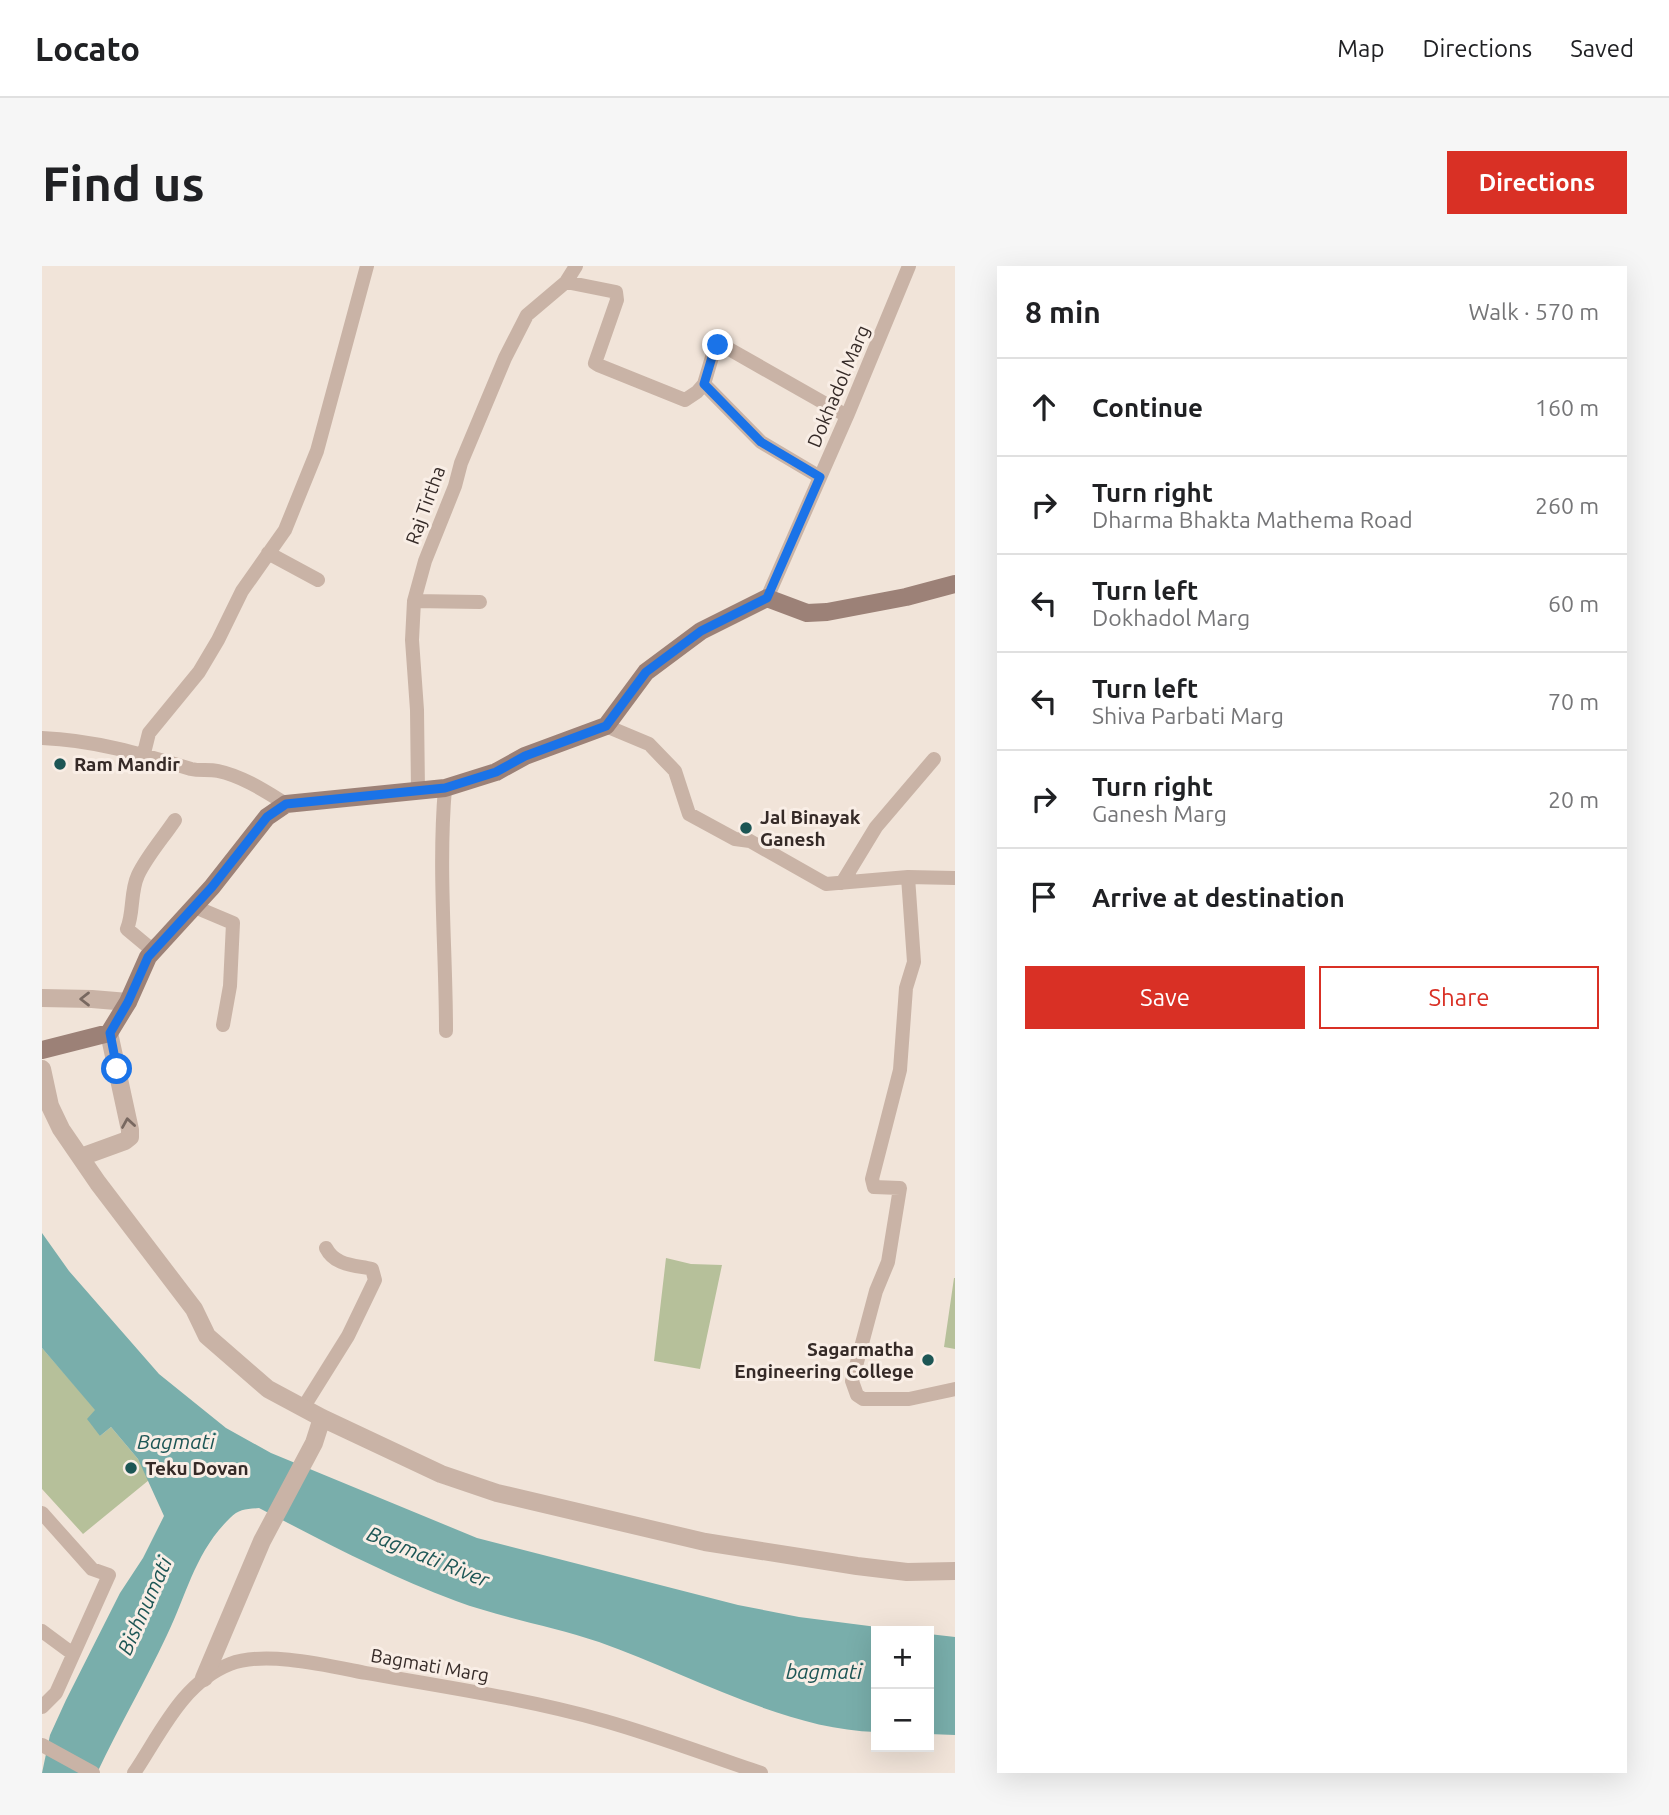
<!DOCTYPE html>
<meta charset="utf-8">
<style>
body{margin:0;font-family:Ubuntu,sans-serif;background:#f6f6f6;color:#202124}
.controls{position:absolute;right:21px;bottom:21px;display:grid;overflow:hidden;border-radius:0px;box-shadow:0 7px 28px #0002}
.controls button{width:63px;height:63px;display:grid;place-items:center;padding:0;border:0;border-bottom:2px solid #e0e0e0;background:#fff;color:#202124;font:35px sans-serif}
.stop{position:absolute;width:21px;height:21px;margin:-16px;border:5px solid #1a73e8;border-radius:50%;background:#fff}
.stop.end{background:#1a73e8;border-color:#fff;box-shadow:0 2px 7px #0008}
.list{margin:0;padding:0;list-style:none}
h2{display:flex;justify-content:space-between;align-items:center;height:91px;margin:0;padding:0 28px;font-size:30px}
h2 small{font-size:23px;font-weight:400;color:#757577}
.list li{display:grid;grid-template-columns:46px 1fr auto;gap:21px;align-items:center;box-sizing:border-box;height:98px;padding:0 28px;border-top:2px solid #e0e0e0}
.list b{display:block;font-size:26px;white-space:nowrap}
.list p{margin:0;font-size:23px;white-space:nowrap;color:#757577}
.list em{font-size:23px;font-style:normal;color:#757577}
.actions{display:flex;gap:14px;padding:21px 28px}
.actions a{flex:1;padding:16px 0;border:2px solid #d93025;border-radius:0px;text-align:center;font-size:24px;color:#d93025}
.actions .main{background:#d93025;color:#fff}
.icon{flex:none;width:38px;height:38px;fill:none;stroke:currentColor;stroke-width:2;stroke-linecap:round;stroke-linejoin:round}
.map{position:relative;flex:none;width:913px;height:1507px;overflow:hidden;border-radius:0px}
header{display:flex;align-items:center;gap:42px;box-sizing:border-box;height:98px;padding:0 35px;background:#fff;border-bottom:2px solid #e0e0e0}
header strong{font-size:33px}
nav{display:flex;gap:38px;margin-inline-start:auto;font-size:24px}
.intro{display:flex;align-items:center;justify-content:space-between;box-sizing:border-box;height:168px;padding:0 42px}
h1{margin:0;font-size:49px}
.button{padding:18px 32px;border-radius:0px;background:#d93025;color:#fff;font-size:24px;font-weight:700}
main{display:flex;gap:42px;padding:0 42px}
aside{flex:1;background:#fff;border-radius:0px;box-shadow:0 7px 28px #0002}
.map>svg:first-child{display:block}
.green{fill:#b6c09a}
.water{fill:#79aeab}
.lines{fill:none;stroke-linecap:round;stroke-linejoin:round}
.minor{stroke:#c9b3a6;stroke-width:14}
.tertiary{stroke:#c9b3a6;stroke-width:18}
.secondary{stroke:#9c8177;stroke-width:18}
.oneway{stroke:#786860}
.route{stroke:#1a73e8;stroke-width:9}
.poi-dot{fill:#1d5655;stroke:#f9eee6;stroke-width:2.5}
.labels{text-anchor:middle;stroke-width:6;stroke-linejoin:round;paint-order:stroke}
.street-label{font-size:19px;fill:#352a27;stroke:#f9eee6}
.poi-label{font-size:19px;font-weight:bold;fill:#352a27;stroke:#f9eee6;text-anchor:start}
.water-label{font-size:21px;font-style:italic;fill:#1d5655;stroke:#f9eee6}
</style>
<header>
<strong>Locato</strong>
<nav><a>Map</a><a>Directions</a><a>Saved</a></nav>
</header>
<div class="intro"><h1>Find us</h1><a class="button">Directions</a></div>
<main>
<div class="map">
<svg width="913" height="1507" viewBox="0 0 913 1507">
<rect width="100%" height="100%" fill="#f1e4d9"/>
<!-- green -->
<path class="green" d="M 624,992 L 649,998 L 680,999 L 658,1103 L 612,1095 Z
M 912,1012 L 913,1012 L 913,1083 L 902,1081 Z
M 0,1082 L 54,1144 L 58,1170 L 69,1161 L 96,1193 L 107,1214 L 41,1268 L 0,1223 Z"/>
<!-- water -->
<path class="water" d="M 0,967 L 27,1005 L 117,1108 L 184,1162 L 229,1187 L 435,1272 L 696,1339 L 757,1351 L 866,1365 L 834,1365 L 834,1466 C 740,1463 646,1407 557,1376 C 510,1360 460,1352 414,1335 C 346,1310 281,1275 217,1242 C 204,1243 197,1243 188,1252 C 153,1286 145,1328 125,1369 C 103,1416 77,1460 55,1507 L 0,1507 L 8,1469 L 24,1434 L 78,1327 L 101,1292 L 122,1250 L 96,1193 L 69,1161 L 58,1170 L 45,1153 L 53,1144 L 0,1082 Z
M 887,1368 L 913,1371 L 913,1469 L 887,1468 Z"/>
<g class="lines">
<!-- minor -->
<path class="minor" d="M 524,16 L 574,26 L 575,34 L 553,97 L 556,99 L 643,134 L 655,126 L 662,118 L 719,176 L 778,211
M 662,118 L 673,81 L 680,79 L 805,150
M 226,287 L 276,314
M 725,332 L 805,150 L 867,0
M 372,335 L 438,336
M 564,460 L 607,478 L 633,505 L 647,548 L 693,573 L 708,575 L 784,618 L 866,611 L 913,612
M 0,472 C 52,474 99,488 149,503 C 158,505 167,503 176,505 C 200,510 223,525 244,538
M 102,487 L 107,467 L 157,406 L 176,374 L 200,325 L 243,264 L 275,185 L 325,0
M 403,522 C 396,603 404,684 404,765
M 376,525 L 375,444 L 370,374 L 372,335 L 383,295 L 413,220 L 419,197 L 463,92 L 485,49 L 524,16 L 534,0
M 866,611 L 872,696 L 864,722 L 858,804 L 830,913 L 832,921 L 858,922 L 846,996 L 834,1025 L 810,1115 L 815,1129 L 821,1133 L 867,1133 L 913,1123
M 800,617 L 834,561 L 892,493
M 153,641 L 191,657 L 188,720 L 181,759
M 119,675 L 109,683 L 85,663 C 92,646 88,626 96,609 C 105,590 121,572 133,554
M 261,1142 L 306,1070 L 333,1014 L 330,1003 C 313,999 293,1000 284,982
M 0,1247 L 50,1303 L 67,1309 L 14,1427 L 0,1441
M 0,1365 L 31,1388
M 0,1479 L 51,1507
M 92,1507 C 119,1467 140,1417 188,1398 C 223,1384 288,1400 324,1407 C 404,1421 485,1433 563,1455 C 616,1470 668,1490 719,1507"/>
<!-- tertiary -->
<path class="tertiary" d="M 0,732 L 50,733 L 86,736
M 0,803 L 8,840 L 19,863 L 56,917 L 152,1043 L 165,1070 L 226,1123 L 280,1152 L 399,1208 L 455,1227 L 663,1276 L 815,1300 L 865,1306 L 913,1305
M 39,891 L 83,875 L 88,871 L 88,864 L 67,767
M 162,1412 L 220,1275 L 272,1177 L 280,1152"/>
<!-- secondary -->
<path class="secondary" d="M 0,784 L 67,767 L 86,736 L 106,691 L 170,621 L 225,551 L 244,538 L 403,522 L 454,506 L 483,490 L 564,460 L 604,406 L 659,365 L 725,332 L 765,347 L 785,346 L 864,331 L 913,318"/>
</g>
<!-- one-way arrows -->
<defs><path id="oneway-chevron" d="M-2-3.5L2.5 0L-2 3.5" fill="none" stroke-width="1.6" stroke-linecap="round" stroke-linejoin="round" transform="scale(1.75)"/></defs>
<g class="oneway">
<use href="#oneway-chevron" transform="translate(43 733) rotate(-180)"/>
<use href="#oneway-chevron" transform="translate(86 857) rotate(-99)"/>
</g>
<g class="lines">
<!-- route -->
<path class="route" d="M 75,803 L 68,767 L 86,736 L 106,691 L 170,621 L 225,551 L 244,538 L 403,522 L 454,506 L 483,490 L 564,460 L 604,406 L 659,365 L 725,332 L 778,211 L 719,176 L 662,118 L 673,81 L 676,79"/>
</g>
<!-- markers -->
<g class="poi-dot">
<circle cx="18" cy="498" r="7"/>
<circle cx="704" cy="562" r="7"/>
<circle cx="886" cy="1094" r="7"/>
<circle cx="89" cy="1202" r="7"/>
</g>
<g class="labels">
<!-- street labels -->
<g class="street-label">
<text transform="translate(796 120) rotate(-67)" y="7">Dokhadol Marg</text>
<text transform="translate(383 239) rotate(-70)" y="7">Raj Tirtha</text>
<text transform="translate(388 1399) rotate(10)" y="7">Bagmati Marg</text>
</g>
<!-- poi labels -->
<g class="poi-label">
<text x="32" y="505">Ram Mandir</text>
<text x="718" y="558">Jal Binayak<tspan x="718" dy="22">Ganesh</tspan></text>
<text x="872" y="1090" text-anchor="end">Sagarmatha<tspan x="872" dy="22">Engineering College</tspan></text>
<text x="103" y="1209">Teku Dovan</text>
</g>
<!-- water labels -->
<g class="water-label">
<text x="134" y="1183">Bagmati</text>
<text transform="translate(386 1291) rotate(22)" y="7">Bagmati River</text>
<text transform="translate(103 1340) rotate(-66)" y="7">Bishnumati</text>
<text x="782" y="1413">bagmati</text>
</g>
</g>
</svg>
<div class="controls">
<button>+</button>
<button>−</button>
</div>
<div class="stop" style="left:75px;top:803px"></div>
<div class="stop end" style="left:676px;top:79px"></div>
</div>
<aside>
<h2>8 min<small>Walk · 570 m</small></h2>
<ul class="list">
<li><svg class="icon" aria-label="ahead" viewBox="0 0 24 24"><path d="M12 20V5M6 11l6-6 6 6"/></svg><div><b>Continue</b></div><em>160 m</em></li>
<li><svg class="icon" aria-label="right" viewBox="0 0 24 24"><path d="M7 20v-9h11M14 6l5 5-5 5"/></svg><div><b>Turn right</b><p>Dharma Bhakta Mathema Road</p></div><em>260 m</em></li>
<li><svg class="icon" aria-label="left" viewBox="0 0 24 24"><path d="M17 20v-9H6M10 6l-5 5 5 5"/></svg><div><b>Turn left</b><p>Dokhadol Marg</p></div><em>60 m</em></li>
<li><svg class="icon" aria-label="left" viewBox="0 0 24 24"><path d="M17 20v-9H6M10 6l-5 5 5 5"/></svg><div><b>Turn left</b><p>Shiva Parbati Marg</p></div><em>70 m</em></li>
<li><svg class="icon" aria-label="right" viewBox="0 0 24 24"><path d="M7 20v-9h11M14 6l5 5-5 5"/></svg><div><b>Turn right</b><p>Ganesh Marg</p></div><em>20 m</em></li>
<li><svg class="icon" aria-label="arrive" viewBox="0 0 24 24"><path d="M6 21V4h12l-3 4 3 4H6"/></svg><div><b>Arrive at destination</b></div></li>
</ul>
<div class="actions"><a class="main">Save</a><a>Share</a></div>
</aside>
</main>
